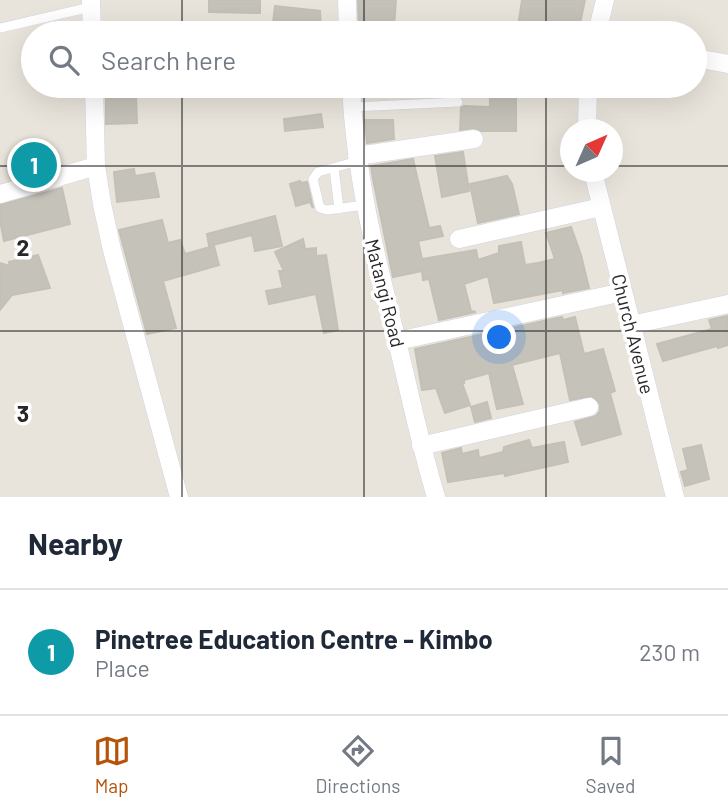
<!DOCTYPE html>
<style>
body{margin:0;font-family:Barlow,sans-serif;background:#f6f6f7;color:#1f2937}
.compass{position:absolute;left:560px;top:119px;width:63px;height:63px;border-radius:50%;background:#fff;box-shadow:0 7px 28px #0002;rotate:45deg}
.you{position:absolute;left:500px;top:338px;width:24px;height:24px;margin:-18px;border:5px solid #fff;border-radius:50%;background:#1a73e8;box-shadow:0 0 0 10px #1a73e833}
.badge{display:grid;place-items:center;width:46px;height:46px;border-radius:50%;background:#b45309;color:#fff;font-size:23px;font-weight:700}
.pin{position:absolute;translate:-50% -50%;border:4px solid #fff;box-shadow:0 2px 7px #0006}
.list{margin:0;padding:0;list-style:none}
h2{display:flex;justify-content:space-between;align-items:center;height:91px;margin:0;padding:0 28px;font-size:30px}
h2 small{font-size:23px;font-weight:400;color:#747a83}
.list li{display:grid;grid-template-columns:46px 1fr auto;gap:21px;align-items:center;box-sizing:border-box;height:126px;padding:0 28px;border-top:2px solid #e0e1e3}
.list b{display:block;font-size:26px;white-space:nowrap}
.list p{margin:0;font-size:23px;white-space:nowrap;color:#747a83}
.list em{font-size:23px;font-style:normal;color:#747a83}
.icon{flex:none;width:38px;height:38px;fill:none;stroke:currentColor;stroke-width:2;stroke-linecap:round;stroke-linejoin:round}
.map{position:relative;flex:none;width:728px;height:497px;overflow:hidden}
.search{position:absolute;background:#fff;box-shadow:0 7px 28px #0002;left:21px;right:21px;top:21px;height:77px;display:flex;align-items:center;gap:18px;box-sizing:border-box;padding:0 24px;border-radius:38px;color:#747a83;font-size:26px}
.sheet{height:217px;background:#fff}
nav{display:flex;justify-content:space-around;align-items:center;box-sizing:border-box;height:98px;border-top:2px solid #e0e1e3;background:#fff;font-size:19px;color:#747a83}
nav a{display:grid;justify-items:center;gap:4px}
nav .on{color:#b45309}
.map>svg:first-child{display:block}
.building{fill:#c5c2ba;stroke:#c4c0b6;stroke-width:2}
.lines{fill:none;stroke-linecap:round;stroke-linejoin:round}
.service-casing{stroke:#d1d3e0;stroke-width:10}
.minor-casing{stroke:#d1d3e0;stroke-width:19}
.service{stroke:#fff;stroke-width:9}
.minor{stroke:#fff;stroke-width:18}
.grid{fill:none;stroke:#282828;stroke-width:2;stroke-opacity:0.55}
.labels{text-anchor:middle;stroke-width:7;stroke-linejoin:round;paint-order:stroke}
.street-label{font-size:19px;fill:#282828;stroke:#fff}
.grid-label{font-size:23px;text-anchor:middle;font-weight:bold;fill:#282828;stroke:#fff;stroke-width:7;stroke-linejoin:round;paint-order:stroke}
</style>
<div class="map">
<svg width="728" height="497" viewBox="0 0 728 497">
<rect width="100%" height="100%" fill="#e9e4db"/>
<!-- building -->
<path class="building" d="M 209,0 L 260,0 L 260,13 L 209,12 Z
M 358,0 L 396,0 L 394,27 L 371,25 L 370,29 L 359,29 Z
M 522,0 L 585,0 L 579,28 L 547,21 L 546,25 L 540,24 L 540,33 L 517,33 Z
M 275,6 L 320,11 L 321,33 L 272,33 Z
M 398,86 L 453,86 L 452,95 L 397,95 Z
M 490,86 L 516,86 L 516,131 L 481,131 L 473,128 L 460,130 L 461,108 L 464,106 L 490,107 Z
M 136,96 L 137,123 L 106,124 L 106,98 Z
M 321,114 L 323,127 L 285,131 L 284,119 Z
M 365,120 L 393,120 L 394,139 L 367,143 Z
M 45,145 L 49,168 L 19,177 L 17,149 Z
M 463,152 L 469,191 L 442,197 L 435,156 Z
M 413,159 L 429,228 L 440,226 L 443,236 L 418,241 L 422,259 L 476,250 L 478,260 L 499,253 L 499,246 L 521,242 L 525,265 L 538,263 L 555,259 L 546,233 L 571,227 L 581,255 L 589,288 L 563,293 L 563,290 L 494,303 L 488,276 L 464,284 L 471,311 L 476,312 L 439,320 L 429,279 L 423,280 L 422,271 L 393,277 L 373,179 L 371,166 Z
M 134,169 L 135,176 L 154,173 L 159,197 L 117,202 L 114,172 Z
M 507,176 L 512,184 L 519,214 L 478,223 L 470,184 Z
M 300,181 L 301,183 L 307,182 L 313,208 L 310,202 L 296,206 L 290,184 Z
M 62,188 L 70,224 L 4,241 L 0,221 L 0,205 Z
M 275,216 L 282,246 L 255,251 L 252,235 L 209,246 L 207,234 Z
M 162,220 L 168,243 L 180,240 L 185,254 L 214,246 L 219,265 L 163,281 L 176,328 L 147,334 L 119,230 Z
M 303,239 L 305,249 L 316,248 L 316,256 L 326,255 L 338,330 L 324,333 L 316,294 L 269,304 L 266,291 L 283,288 L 279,271 L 284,271 L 275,252 Z
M 38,255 L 50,288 L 12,295 L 0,310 L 0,263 L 10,266 L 9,262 Z
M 727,316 L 728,345 L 718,348 L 717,346 L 663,361 L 657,344 L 712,329 L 709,320 Z
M 562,317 L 563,320 L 575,317 L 584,354 L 603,349 L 615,391 L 610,393 L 621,434 L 582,445 L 575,422 L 596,416 L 600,411 L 600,404 L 592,396 L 570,400 L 560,353 L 512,365 L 523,404 L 497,409 L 489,373 L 464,380 L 464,383 L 462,383 L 470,405 L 445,413 L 436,388 L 422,390 L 415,349 Z
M 487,402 L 491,418 L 475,422 L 471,407 Z
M 529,440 L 532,448 L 564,442 L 568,462 L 505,476 L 504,473 L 448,482 L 442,453 L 461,448 L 462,454 L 478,450 L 479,458 L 503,452 L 504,447 Z
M 701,445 L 709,479 L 685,486 L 681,472 L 688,470 L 683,449 Z"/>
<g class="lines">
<!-- service casing -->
<g class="service-casing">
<path id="service" d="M 0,28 L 91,7
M 352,107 L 458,102
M 358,161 L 318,172 L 313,179 L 320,208 L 327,210 L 365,205
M 334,168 L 339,209"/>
</g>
<!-- minor casing -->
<g class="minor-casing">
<path id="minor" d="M 91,0 L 92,33
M 347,0 L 348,33
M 597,33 L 605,0
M 695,58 L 728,64
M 94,86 L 96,166 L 102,204 L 112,250 L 179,497
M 351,86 C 355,172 375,254 396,337 C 409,390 420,444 436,497
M 587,130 L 588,86
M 357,156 L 474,139
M 593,172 L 675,497
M 0,194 L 96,166
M 459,239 L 601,207
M 631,325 L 728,304
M 397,341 L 623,292
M 421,446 L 589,407"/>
</g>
<!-- service -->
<use href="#service" class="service"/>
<!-- minor -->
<use href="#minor" class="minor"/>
</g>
<!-- grid -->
<path class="grid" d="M 182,0 L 182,33M 364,0 L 364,33M 546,0 L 546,33M 182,86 L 182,497M 364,86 L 364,497M 546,86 L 546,497M 0,166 L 570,166M 612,166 L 728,166M 0,331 L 728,331"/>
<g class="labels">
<!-- street labels -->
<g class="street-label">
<text transform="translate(385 293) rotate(76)" y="7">Matangi Road</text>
<text transform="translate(633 334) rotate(76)" y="7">Church Avenue</text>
</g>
</g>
<g class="grid-label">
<text x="23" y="256">2</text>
<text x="23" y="422">3</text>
</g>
</svg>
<svg class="compass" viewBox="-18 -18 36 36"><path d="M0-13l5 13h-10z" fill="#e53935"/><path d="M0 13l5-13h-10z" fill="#747a83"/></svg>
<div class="you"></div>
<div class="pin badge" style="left:34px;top:165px;background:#0f9aa8">1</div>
<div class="search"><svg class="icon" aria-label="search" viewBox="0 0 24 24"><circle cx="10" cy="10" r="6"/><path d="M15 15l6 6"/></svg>Search here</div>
</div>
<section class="sheet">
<h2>Nearby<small></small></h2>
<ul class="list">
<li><span class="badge" style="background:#0f9aa8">1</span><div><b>Pinetree Education Centre - Kimbo</b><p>Place</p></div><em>230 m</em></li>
</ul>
</section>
<nav>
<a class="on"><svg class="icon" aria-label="map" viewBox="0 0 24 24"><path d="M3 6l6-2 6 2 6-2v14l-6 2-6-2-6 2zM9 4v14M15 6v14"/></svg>Map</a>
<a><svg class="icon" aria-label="directions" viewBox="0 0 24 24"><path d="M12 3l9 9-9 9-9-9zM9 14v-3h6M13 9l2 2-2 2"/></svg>Directions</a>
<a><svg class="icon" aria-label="saved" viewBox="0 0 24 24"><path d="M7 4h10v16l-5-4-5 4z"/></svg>Saved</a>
</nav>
